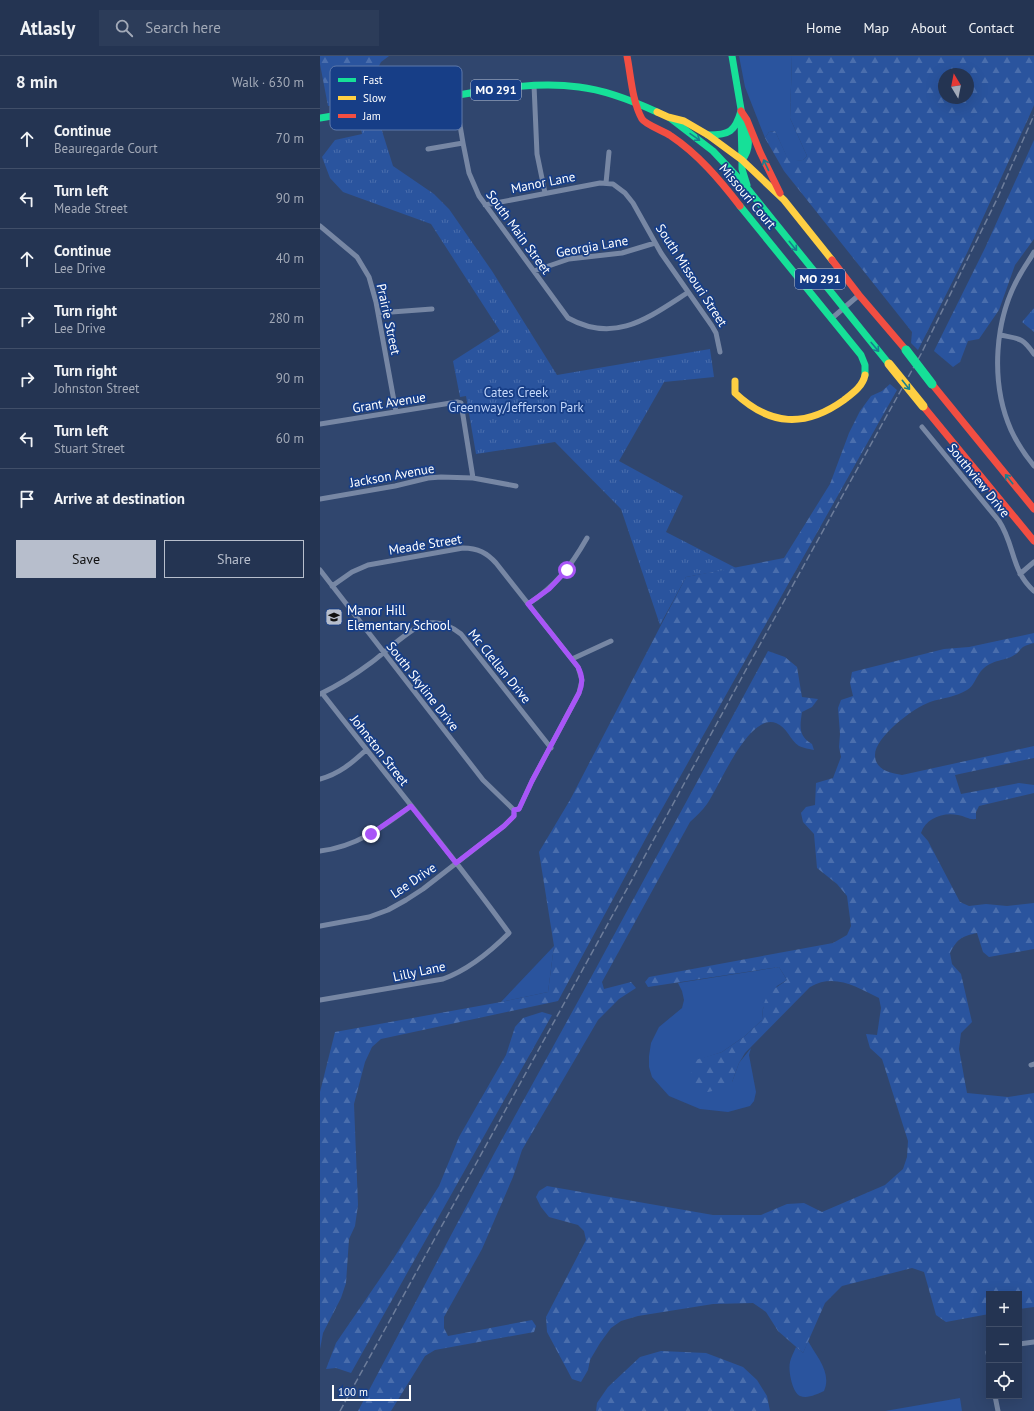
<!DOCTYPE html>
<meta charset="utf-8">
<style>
body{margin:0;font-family:"PT Sans",sans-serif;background:#2c3c59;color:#f1f3f6}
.controls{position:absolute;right:12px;bottom:12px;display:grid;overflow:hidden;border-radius:0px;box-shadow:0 4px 16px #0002}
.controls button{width:36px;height:36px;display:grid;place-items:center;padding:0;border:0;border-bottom:1px solid #414f69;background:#243452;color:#f1f3f6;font:20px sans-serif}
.compass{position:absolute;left:618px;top:12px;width:36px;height:36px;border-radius:50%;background:#243452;box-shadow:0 4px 16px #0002;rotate:350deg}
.scale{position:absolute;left:12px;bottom:10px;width:79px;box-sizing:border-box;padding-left:4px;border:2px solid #fff;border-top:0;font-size:11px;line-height:14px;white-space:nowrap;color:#fff;-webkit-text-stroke:3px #173e87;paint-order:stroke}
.stop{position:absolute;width:12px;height:12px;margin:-9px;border:3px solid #a855f7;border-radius:50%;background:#fff}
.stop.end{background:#a855f7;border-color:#fff;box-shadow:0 1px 4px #0008}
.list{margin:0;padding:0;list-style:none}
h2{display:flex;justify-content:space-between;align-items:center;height:52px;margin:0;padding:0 16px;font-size:17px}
h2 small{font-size:13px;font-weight:400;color:#a3aab8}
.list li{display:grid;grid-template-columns:26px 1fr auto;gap:12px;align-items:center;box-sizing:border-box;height:60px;padding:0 16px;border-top:1px solid #414f69}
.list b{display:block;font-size:15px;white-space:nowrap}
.list p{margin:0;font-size:13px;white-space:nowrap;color:#a3aab8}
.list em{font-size:13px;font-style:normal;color:#a3aab8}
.actions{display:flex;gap:8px;padding:12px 16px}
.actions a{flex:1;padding:9px 0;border:1px solid #b7becc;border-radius:0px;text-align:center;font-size:14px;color:#b7becc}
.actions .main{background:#b7becc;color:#111}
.icon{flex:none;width:22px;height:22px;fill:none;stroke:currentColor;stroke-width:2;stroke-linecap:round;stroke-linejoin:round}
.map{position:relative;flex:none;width:714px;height:1355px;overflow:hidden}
header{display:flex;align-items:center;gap:24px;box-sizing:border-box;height:56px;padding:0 20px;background:#243452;border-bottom:1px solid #414f69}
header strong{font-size:19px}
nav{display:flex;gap:22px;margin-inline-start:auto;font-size:14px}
.search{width:280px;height:36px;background:#2c3c59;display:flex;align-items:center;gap:10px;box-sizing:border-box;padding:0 14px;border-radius:0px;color:#a3aab8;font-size:15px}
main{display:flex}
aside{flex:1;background:#243452}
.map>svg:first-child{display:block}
.green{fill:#2a549e}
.forest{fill:url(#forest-firs);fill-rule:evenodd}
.park{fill:url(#park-tufts)}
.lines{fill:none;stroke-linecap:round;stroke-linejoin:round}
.street{stroke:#7787a4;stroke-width:5}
.fast{stroke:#16e098;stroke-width:7}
.slow{stroke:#ffcf43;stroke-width:7}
.jam{stroke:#f24e42;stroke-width:7}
.rail{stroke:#6d7d9b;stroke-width:1.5;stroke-dasharray:7 3;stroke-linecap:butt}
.fast-bridge{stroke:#16e098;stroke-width:9}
.slow-bridge{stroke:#ffcf43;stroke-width:9}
.oneway{stroke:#177f8e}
.route{stroke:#a855f7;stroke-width:5}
.labels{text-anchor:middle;stroke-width:3.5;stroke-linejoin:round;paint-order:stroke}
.shield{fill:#173e87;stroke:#b9c5db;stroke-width:1}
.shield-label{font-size:12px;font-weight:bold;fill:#fff}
.street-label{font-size:13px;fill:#fff;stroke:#173e87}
.park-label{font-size:13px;fill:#c3d7fa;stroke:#173e87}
.poi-label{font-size:13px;fill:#fff;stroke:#173e87;text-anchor:start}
.key{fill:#173e87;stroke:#5d78ab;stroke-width:1}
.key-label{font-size:11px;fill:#fff}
</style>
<header>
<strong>Atlasly</strong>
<div class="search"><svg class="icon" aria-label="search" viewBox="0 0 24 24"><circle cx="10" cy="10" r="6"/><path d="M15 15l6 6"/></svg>Search here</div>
<nav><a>Home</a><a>Map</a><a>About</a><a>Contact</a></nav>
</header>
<main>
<aside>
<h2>8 min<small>Walk · 630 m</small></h2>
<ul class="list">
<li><svg class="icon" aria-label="ahead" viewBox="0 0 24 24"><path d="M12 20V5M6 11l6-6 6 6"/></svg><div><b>Continue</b><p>Beauregarde Court</p></div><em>70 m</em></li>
<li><svg class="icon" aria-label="left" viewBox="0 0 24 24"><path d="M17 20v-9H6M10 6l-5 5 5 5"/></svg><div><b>Turn left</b><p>Meade Street</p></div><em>90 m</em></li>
<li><svg class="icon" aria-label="ahead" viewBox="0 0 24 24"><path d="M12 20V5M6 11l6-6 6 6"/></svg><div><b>Continue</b><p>Lee Drive</p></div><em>40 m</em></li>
<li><svg class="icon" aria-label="right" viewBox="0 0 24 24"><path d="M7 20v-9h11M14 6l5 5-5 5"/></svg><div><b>Turn right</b><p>Lee Drive</p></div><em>280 m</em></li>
<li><svg class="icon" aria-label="right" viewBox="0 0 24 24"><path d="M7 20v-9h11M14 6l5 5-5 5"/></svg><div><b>Turn right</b><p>Johnston Street</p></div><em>90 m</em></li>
<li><svg class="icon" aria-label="left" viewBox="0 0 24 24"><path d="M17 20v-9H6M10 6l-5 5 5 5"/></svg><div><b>Turn left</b><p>Stuart Street</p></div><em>60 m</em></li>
<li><svg class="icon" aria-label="arrive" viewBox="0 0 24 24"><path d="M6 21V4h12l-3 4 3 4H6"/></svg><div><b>Arrive at destination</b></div></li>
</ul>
<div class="actions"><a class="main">Save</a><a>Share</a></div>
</aside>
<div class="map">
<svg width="714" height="1355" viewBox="0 0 714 1355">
<defs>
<pattern id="forest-firs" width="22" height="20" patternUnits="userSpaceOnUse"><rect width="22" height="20" fill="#2a549e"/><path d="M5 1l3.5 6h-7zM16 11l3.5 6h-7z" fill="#4a6ead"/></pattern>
<pattern id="park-tufts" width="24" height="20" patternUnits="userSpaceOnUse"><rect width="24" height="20" fill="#2a549e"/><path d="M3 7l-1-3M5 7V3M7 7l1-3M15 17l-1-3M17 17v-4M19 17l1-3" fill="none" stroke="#4a6ead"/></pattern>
</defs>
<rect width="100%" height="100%" fill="#30466e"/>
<!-- green -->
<path class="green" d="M 419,0 L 472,0 L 470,62 L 487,100 L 483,104 L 469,106 L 455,75 L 449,76 L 445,82 L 425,31 Z
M 234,890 L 228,936 L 181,946 Z
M 459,911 L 467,924 L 457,930 L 443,952 L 442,964 L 425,980 L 402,996 L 372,1006 L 372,1013 L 412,1026 L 419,1007 L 431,992 L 429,999 L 436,1036 L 434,1045 L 430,1050 L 408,1056 L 380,1053 L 349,1040 L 332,1021 L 329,1011 L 329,1000 L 331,987 L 339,971 L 362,952 L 364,944 L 362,935 L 358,927 Z
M 488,1285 C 497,1301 512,1317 504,1335 C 497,1338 488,1343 480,1340 C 472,1336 468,1314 470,1306 C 471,1301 474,1296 476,1291 L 483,1297 Z
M 640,1342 L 642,1355 L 565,1355 Z"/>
<!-- forest -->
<path class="forest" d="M 0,0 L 69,0 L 61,6 L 41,45 L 8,50 L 0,8 Z
M 472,0 L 714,0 L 714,49 L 712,54 L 647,197 L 598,294 L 591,287 L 592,276 L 464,115 L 445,82 L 449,76 L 455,75 L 469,105 L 483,104 L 487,100 L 470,62 ZM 624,18 L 648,18 L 648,42 L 624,42 Z
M 714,84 L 714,183 L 695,209 L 679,254 L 659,283 L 648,285 L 640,306 L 633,311 L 614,295 L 665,192 Z
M 570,328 L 577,334 L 333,769 L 238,945 L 61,983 L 52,991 L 45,1006 L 34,1048 L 38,1149 L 35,1170 L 29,1183 L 26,1227 L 21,1242 L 3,1277 L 0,1293 L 0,1036 L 15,976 L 181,946 L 228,936 L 234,890 L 219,796 L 250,744 L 366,521 L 464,502 L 510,428 L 529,377 L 540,355 L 551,340 L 562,335 Z
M 714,577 L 714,587 C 710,588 706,589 703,591 C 700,593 699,596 696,598 C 685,606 673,602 661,615 C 656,621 654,630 647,634 C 636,641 622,642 610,646 C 593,652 555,681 555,699 C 555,714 570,717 582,719 L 714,690 L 714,702 L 635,719 L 641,738 L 699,727 L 714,729 L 714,737 L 659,750 L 656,756 L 656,763 C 649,764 645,760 638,759 C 623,756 606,762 601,777 L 608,785 L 640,846 L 649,850 L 666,848 L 687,850 L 714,847 L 714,893 L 669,901 L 663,896 L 657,877 C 642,880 637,883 630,897 L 632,908 L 641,918 L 652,966 L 641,977 L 639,993 L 647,1037 L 688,1041 L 714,1037 L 714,1251 L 699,1253 L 699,1238 L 669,1238 L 669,1258 L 626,1266 L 616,1259 L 604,1216 L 592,1212 L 522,1230 L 505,1247 L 483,1297 L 458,1275 L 446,1256 L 433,1247 L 393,1248 L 318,1260 L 301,1265 L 291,1272 L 280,1287 L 270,1304 L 268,1314 L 261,1326 L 252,1323 L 227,1276 L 226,1261 L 266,1184 L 264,1175 L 258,1169 L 229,1161 L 221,1151 L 216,1141 L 219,1135 L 227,1130 L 393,1159 L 441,1159 L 467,1148 L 484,1147 L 502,1156 L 565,1129 L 583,1113 L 587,1101 L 588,1085 L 562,1003 L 550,992 L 546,978 L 557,979 L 561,952 L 559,942 C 536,931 515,917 490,931 L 425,997 L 419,1007 L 412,1026 L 405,1032 L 388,1036 L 372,1035 L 370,1027 L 372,1005 L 402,996 L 425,980 L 442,964 C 444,938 447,938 467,924 L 459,911 L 328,931 L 325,926 L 329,921 L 513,887 L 527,879 L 531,870 L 527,840 L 517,828 L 497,812 L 494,778 L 483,766 L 481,757 L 486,751 L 495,749 L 496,727 L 513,722 L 521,701 L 519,691 L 520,678 L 518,652 L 521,644 L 533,640 L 530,627 L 532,616 L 624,593 L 649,591 Z
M 448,595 L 465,601 L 477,611 L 482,641 L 498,643 L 492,651 L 482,656 C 480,670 478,680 492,688 L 494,694 C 490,693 483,692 479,690 C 470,684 467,671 456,667 C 428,657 400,730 387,748 C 382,755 376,760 370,766 L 282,926 L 284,933 L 311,926 L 316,932 L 299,943 L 278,964 L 202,1094 L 193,1121 L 162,1193 L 124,1261 L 124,1272 L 128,1280 L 212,1264 L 216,1270 L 214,1276 L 115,1294 L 105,1300 L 71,1355 L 38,1355 L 175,1096 L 262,938 Z
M 222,956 L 232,959 L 31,1317 L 16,1312 L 6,1313 L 16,1287 L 70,1208 L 119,1130 L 139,1081 L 186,999 L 195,971 L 203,962 Z
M 341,1295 L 386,1297 L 423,1311 L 437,1324 L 447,1340 L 450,1355 L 276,1355 L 277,1347 L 288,1331 L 320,1301 Z"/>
<!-- park -->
<path class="park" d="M 58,62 L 73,110 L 114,138 L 129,153 L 172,215 L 237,319 L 390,293 L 394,321 L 344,326 L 299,405 L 363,440 L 346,476 L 416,512 L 366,521 L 340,569 L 301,453 L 235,386 L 156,398 L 146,340 L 140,341 L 133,305 L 180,275 L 111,168 L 23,136 L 10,122 L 2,101 L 15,84 L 42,78 L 40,65 Z
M 714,252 L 714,276 L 702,266 Z"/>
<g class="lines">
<!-- street -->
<path class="street" d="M 214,29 L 217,98 L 225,137
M 135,40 L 143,87 L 149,117 L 159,140 L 248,262 C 295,288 328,262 367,237
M 108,93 L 143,87
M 286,127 L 289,96
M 165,149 L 280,127 L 293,128 L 305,137 L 313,147 L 341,197 L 392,270 L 396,277 L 400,296
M 0,170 L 37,201 L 49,221 L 56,246 L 76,356
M 714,196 C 710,203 705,210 701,217 C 674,262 670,326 691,374 C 697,387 705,399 714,410
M 214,215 L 249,203 L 302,197 L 335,187
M 58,257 L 112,253
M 511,263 L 539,239
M 680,279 C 700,283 702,281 714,298
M 0,368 L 137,346 L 141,347 L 153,422
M 602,371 L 679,465 C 695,489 691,515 714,535
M 0,443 L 75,430 L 108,422 L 121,421 L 153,422 L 196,430
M 0,514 L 163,724 L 194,754
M 700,518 L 714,506
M 12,530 L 32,516 L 48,509 L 143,492 C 158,492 167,497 176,507 L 258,611 L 262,624 L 259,637 L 212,725 L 199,753 L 194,754
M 208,548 C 236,530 251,510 267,482
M 252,603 L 291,585
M 0,638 C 19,629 36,618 52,606 C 64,597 92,571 104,568 C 118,564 130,569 141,578 L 231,692
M 0,723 C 19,718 32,707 46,694
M 0,795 C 36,791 63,771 91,750
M 0,870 L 49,861 L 68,854 L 86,844 L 103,833 L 184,770 L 194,760 L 194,754
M 0,944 L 123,923 C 148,914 171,895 189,877 C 130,795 64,717 2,637
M 711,1009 L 714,1008
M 699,1288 L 714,1286
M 669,1294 L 668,1296 L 669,1303
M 675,1340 L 678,1355"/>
<!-- fast -->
<path class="fast" d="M 412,0 L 422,59
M 0,62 C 42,55 84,48 126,41 C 170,34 214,25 259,31 C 286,34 313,45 337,56
M 350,62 L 393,95 L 423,127 L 569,308
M 421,64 L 422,104
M 388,79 C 409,79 415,76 421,55
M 422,104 C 431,93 429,82 425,69
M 422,104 L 422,113 L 427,129
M 420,150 L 541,299 L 545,309 L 545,319"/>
<!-- slow -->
<path class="slow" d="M 337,56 L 348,61 L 364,65 L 388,79 L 422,104 L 464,144 L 512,204
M 415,325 L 415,337 C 450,370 485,372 524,344 C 533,337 543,330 545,319"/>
<!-- jam -->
<path class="jam" d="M 307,0 C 311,20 312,45 322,63 C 326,69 344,75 351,80 C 378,98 400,124 420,150
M 421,55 L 427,64 L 440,96 L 460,137
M 512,204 L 539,239 L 586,294
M 612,328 L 714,453
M 603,350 L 714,485"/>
<!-- rail -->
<path class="rail" d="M 20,1355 L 302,842 L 428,610 L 601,298 L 678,141 L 714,59"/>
<!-- fast-bridge -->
<path class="fast-bridge" d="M 586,294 L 612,328"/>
<!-- slow-bridge -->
<path class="slow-bridge" d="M 569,308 L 603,350"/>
</g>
<!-- one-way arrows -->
<defs><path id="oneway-shaft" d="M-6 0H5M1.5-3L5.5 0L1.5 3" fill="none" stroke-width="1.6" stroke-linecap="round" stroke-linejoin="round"/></defs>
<g class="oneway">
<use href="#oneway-shaft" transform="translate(375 81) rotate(35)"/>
<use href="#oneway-shaft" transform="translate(446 109) rotate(-115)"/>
<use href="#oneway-shaft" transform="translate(473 190) rotate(51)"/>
<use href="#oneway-shaft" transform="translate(555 291) rotate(50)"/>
<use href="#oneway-shaft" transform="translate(586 329) rotate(51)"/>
<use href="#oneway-shaft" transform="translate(689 423) rotate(-129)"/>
</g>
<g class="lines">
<!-- route -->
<path class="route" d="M 51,778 L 91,750 L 136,807 L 184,770 L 194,760 L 194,754 L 199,753 L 212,725 L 259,637 C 263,628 263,620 258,611 L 208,548 L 229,533 L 247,514"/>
</g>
<!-- icons -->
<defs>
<g id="school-square" transform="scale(0.9)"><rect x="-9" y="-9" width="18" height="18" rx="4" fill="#b7becc" stroke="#173e87"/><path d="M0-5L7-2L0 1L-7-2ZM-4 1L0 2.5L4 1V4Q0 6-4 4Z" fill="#111"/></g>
</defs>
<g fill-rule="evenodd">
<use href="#school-square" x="14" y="561"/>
</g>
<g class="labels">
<!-- shield labels -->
<g class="shield">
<rect x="151" y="24" width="50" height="20" rx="3"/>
<rect x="475" y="213" width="50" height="20" rx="3"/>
</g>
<g class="shield-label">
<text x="176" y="38">MO 291</text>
<text x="500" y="227">MO 291</text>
</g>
<!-- street labels -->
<g class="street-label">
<text transform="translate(223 126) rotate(-11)" y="5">Manor Lane</text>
<text transform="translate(428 140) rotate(50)" y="5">Missouri Court</text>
<text transform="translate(199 176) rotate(54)" y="5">South Main Street</text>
<text transform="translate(272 190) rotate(-10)" y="5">Georgia Lane</text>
<text transform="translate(372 219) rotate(57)" y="5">South Missouri Street</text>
<text transform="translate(69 263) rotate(78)" y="5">Prairie Street</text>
<text transform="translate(69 346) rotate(-9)" y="5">Grant Avenue</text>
<text transform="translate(72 419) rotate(-10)" y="5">Jackson Avenue</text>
<text transform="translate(659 424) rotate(51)" y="5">Southview Drive</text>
<text transform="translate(105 488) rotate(-9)" y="5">Meade Street</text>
<text transform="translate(180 610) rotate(51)" y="5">Mc Clellan Drive</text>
<text transform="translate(103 630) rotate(52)" y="5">South Skyline Drive</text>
<text transform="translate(60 694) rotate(52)" y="5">Johnston Street</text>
<text transform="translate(93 824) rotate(-34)" y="5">Lee Drive</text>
<text transform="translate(99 915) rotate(-12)" y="5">Lilly Lane</text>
</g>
<!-- park labels -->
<g class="park-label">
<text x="196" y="341">Cates Creek<tspan x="196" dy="15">Greenway/Jefferson Park</tspan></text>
</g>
<!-- poi labels -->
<g class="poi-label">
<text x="27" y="559">Manor Hill<tspan x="27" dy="15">Elementary School</tspan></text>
</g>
</g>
<!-- legend -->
<rect x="10" y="10" width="132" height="64" rx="6" class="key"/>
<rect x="18" y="22" width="18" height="4" fill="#16e098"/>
<rect x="18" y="40" width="18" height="4" fill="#ffcf43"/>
<rect x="18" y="58" width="18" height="4" fill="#f24e42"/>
<g class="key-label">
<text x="43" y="28">Fast</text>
<text x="43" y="46">Slow</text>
<text x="43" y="64">Jam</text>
</g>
</svg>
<div class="controls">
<button>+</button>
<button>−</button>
<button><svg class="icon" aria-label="locate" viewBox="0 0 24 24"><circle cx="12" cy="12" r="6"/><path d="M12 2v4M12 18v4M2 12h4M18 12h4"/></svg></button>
</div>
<svg class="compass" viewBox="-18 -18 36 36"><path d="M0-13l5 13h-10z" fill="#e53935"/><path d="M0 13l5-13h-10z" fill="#a3aab8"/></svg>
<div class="scale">100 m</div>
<div class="stop" style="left:247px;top:514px"></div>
<div class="stop end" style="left:51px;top:778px"></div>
</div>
</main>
